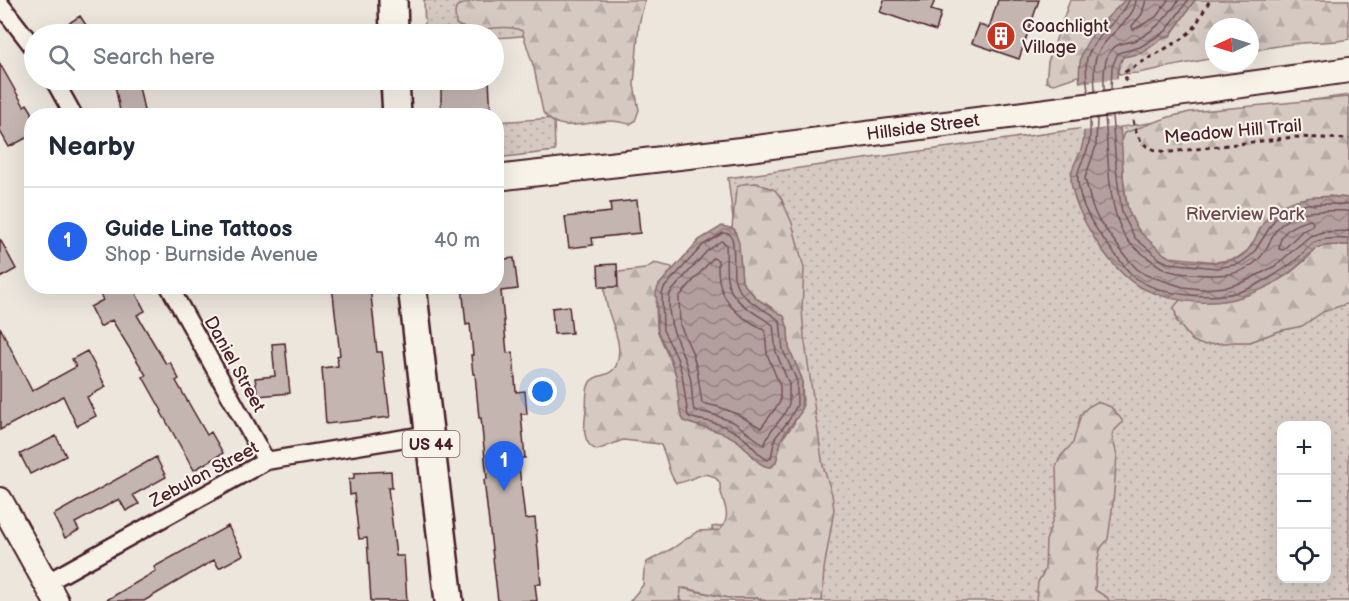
<!DOCTYPE html>
<meta charset="utf-8">
<style>
body{margin:0;font-family:"Balsamiq Sans",sans-serif;background:#f6f6f7;color:#1f2937}
.controls{position:absolute;right:18px;bottom:18px;display:grid;overflow:hidden;border-radius:12px;box-shadow:0 6px 24px #0002}
.controls button{width:54px;height:54px;display:grid;place-items:center;padding:0;border:0;border-bottom:2px solid #e0e1e3;background:#fff;color:#1f2937;font:30px sans-serif}
.compass{position:absolute;left:1205px;top:18px;width:54px;height:54px;border-radius:50%;background:#fff;box-shadow:0 6px 24px #0002;rotate:266deg}
.you{position:absolute;left:543px;top:392px;width:21px;height:21px;margin:-15px;border:4px solid #fff;border-radius:50%;background:#1a73e8;box-shadow:0 0 0 9px #1a73e833}
.badge{display:grid;place-items:center;width:39px;height:39px;border-radius:50%;background:#2563eb;color:#fff;font-size:20px;font-weight:700}
.pin{position:absolute;translate:-50% -50px;filter:drop-shadow(0 2px 3px #0008)}
.pin::after{content:'';position:absolute;top:32px;width:21px;height:18px;background:inherit;clip-path:polygon(0 0,100% 0,50% 100%)}
.list{margin:0;padding:0;list-style:none}
h2{display:flex;justify-content:space-between;align-items:center;height:78px;margin:0;padding:0 24px;font-size:26px}
h2 small{font-size:20px;font-weight:400;color:#747a83}
.list li{display:grid;grid-template-columns:39px 1fr auto;gap:18px;align-items:center;box-sizing:border-box;height:108px;padding:0 24px;border-top:2px solid #e0e1e3}
.list b{display:block;font-size:22px;white-space:nowrap}
.list p{margin:0;font-size:20px;white-space:nowrap;color:#747a83}
.list em{font-size:20px;font-style:normal;color:#747a83}
.icon{flex:none;width:33px;height:33px;fill:none;stroke:currentColor;stroke-width:2;stroke-linecap:round;stroke-linejoin:round}
.map{position:relative;flex:none;width:1349px;height:601px;overflow:hidden}
.search{position:absolute;background:#fff;box-shadow:0 6px 24px #0002;left:24px;top:24px;width:480px;height:66px;display:flex;align-items:center;gap:15px;box-sizing:border-box;padding:0 21px;border-radius:33px;color:#747a83;font-size:22px}
.panel{position:absolute;background:#fff;box-shadow:0 6px 24px #0002;left:24px;top:108px;width:480px;height:186px;border-radius:24px}
.map>svg:first-child{display:block}
.green{fill:url(#green-dots);stroke:#907476;stroke-width:1.5;fill-rule:evenodd}
.forest{fill:url(#forest-firs);stroke:#907476;stroke-width:1.5}
.wetland{fill:url(#wetland-marsh);stroke:#907476;stroke-width:1.5}
.water{fill:url(#water-waves);stroke:#896c6f;stroke-width:1.5}
.pier{fill:#ece6dd}
.lines{fill:none;stroke-linecap:round;stroke-linejoin:round}
.shore{stroke:#745259;stroke-width:1.5}
.building{fill:#c4b5b0;stroke:#4a1f2b;stroke-width:1.5}
.street-casing{stroke:#4a1f2b;stroke-width:21}
.secondary-casing{stroke:#4a1f2b;stroke-width:28}
.primary-casing{stroke:#4a1f2b;stroke-width:32}
.path{stroke:#4a1f2b;stroke-width:3;stroke-dasharray:4.5 4.5;stroke-linecap:butt}
.street{stroke:#f7f3e8;stroke-width:16}
.secondary{stroke:#f7f3e8;stroke-width:24}
.primary{stroke:#f7f3e8;stroke-width:27}
.secondary-bridge-casing{stroke:#4a1f2b;stroke-width:28;stroke-linecap:butt}
.secondary-bridge{stroke:#f7f3e8;stroke-width:24}
.labels{text-anchor:middle;stroke-width:4.5;stroke-linejoin:round;paint-order:stroke}
.shield{fill:#f7f3e8;stroke:#7e5f64;stroke-width:1.5}
.shield-label{font-size:16px;font-weight:bold;fill:#4a1f2b}
.poi-label{font-size:18px;fill:#4a1f2b;stroke:#f7f3e8;text-anchor:start}
.street-label{font-size:18px;fill:#4a1f2b;stroke:#f7f3e8}
.park-label{font-size:18px;fill:#6d4a51;stroke:#f7f3e8}
</style>
<div class="map">
<svg width="1349" height="601" viewBox="0 0 1349 601">
<defs>
<pattern id="green-dots" width="8" height="8" patternUnits="userSpaceOnUse" patternTransform="scale(1.5)"><rect width="8" height="8" fill="#d5c9c2"/><path d="M2 2h.1M6 6h.1" fill="none" stroke="#b8aca7" stroke-width="1.8" stroke-linecap="round"/></pattern>
<pattern id="forest-firs" width="22" height="20" patternUnits="userSpaceOnUse" patternTransform="scale(1.5)"><rect width="22" height="20" fill="#d5c9c2"/><path d="M5 1l3.5 6h-7zM16 11l3.5 6h-7z" fill="#b8aca7"/></pattern>
<pattern id="wetland-marsh" width="20" height="14" patternUnits="userSpaceOnUse" patternTransform="scale(1.5)"><rect width="20" height="14" fill="#d5c9c2"/><path d="M1 5h8M5 5V1M11 12h8M15 12V8" fill="none" stroke="#b8aca7"/></pattern>
<pattern id="water-waves" width="16" height="10" patternUnits="userSpaceOnUse" patternTransform="scale(1.5)"><rect width="16" height="10" fill="#b39f9d"/><path d="M0 5q4-4 8 0t8 0" fill="none" stroke="#948180"/></pattern>
</defs>
<rect width="100%" height="100%" fill="#ece6dd"/>
<filter id="ink" filterUnits="userSpaceOnUse"><feTurbulence type="fractalNoise" baseFrequency=".0167" numOctaves="2"/><feDisplacementMap in="SourceGraphic" scale="12" xChannelSelector="R" yChannelSelector="G"/><feConvolveMatrix kernelMatrix="1 2 1 2 8 2 1 2 1" color-interpolation-filters="sRGB"/></filter>
<g filter="url(#ink)">
<!-- green -->
<path class="green" d="M 424,0 L 550,0 L 551,34 L 494,38 L 494,34 L 425,34 Z
M 1349,95 L 1349,601 L 720,601 L 712,527 L 795,516 L 785,432 L 701,442 L 749,351 L 728,178 L 1092,127 L 1093,131 ZM 1175,308 L 1292,328 L 1279,331 L 1250,342 L 1234,342 L 1211,344 L 1193,341 L 1176,320 ZM 1282,426 L 1326,426 L 1326,578 L 1282,578 Z
M 554,118 L 555,151 L 497,158 L 497,122 Z"/>
<!-- forest -->
<path class="forest" d="M 476,0 L 645,0 L 639,24 L 634,85 L 639,110 L 635,121 L 630,124 C 624,123 617,121 611,121 C 589,121 557,135 543,112 L 534,68 L 522,31 C 500,21 476,37 456,24 L 455,12 L 457,6 Z
M 1070,0 L 1125,0 L 1096,30 L 1081,57 L 1081,75 L 1054,84 L 1046,82 L 1048,62 Z
M 1195,0 L 1349,0 L 1349,39 C 1333,43 1318,41 1302,43 C 1284,44 1267,48 1250,51 L 1250,27 L 1214,27 L 1214,58 L 1138,73 L 1119,74 L 1117,68 L 1123,57 L 1142,53 L 1163,38 L 1170,36 Z
M 1349,97 L 1349,198 L 1330,196 L 1306,198 L 1286,204 L 1260,232 L 1248,250 L 1237,258 L 1217,262 L 1170,257 L 1164,254 L 1140,234 L 1128,211 L 1123,176 L 1121,141 L 1124,133 L 1169,117 L 1190,112 Z
M 756,183 L 775,190 L 781,198 L 792,223 L 804,268 L 802,309 L 804,336 L 823,466 L 832,494 L 834,510 L 824,569 L 822,601 L 766,601 L 757,598 L 728,598 L 685,588 L 679,597 L 680,601 L 630,601 L 643,585 L 644,571 L 647,562 L 673,548 L 698,531 L 720,530 C 735,513 719,500 720,483 C 706,464 692,483 676,483 C 666,471 668,455 660,444 L 623,440 L 597,450 C 580,444 585,422 586,409 C 587,400 585,390 590,382 C 596,373 610,378 616,366 C 627,338 602,314 605,285 L 619,272 L 645,269 L 654,263 L 672,267 L 672,271 L 659,285 L 656,305 L 657,329 L 676,375 L 682,418 C 690,427 702,425 713,429 C 720,431 728,435 735,439 C 747,446 757,467 772,467 L 776,462 L 781,440 L 793,425 L 803,405 L 802,379 L 789,348 L 788,329 L 771,307 L 757,299 L 742,282 L 740,257 L 735,230 L 732,228 L 736,190 L 737,187 L 743,184 Z
M 1349,245 L 1349,303 L 1323,312 L 1302,326 L 1279,331 L 1250,342 L 1234,342 L 1203,345 L 1193,341 L 1178,323 L 1174,307 L 1180,300 C 1220,305 1257,297 1290,273 C 1296,268 1302,263 1308,258 C 1311,255 1313,250 1317,248 C 1326,244 1339,245 1349,245 Z
M 1097,402 L 1111,407 L 1122,420 L 1122,423 L 1113,432 L 1112,436 L 1117,455 L 1113,503 L 1108,539 L 1100,549 L 1096,570 L 1095,590 L 1108,598 L 1109,601 L 1036,601 L 1038,582 L 1045,570 L 1046,541 L 1057,506 L 1056,467 L 1061,456 L 1073,443 L 1081,414 L 1088,407 Z"/>
<!-- wetland -->
<path class="wetland" d="M 681,588 L 728,598 L 757,598 L 766,601 L 680,601 Z"/>
<!-- water -->
<path class="water" d="M 1125,0 L 1195,0 L 1170,36 L 1163,38 L 1142,53 L 1123,57 C 1111,80 1118,112 1121,137 C 1125,175 1117,216 1151,242 C 1155,246 1159,250 1164,254 C 1174,262 1196,261 1208,262 C 1260,266 1248,233 1274,211 C 1294,194 1326,196 1349,198 L 1349,245 C 1339,245 1327,244 1317,248 C 1311,251 1301,264 1294,269 C 1276,284 1251,296 1229,300 C 1200,306 1166,300 1140,287 C 1112,273 1071,210 1071,178 C 1071,168 1076,161 1080,153 C 1092,122 1074,89 1081,57 C 1086,36 1110,15 1125,0 Z
M 722,226 L 734,229 L 739,243 L 742,282 L 757,299 L 784,316 L 788,329 L 789,348 L 802,379 L 801,412 L 782,437 L 776,462 L 771,467 C 756,467 750,449 738,441 C 721,429 702,429 684,421 L 680,412 L 676,375 L 671,360 L 658,332 L 656,292 L 659,285 L 699,240 Z"/>
<!-- pier -->
<path class="pier" d="M 1120,78 L 1123,126 L 1081,131 L 1078,83 Z"/>
<g class="lines">
<!-- shore -->
<path class="shore" d="M 1146,0 L 1142,14 L 1132,26 L 1133,30 L 1156,17 L 1168,0
M 1111,89 L 1112,67 L 1118,53 L 1140,47 L 1166,31 L 1188,0
M 1104,90 C 1104,75 1102,50 1120,44 C 1126,42 1133,42 1138,39 C 1158,28 1166,18 1179,0
M 1095,91 C 1095,82 1093,72 1095,62 C 1099,37 1135,22 1136,0
M 1088,92 C 1087,82 1085,68 1087,58 C 1093,37 1127,13 1129,0
M 1112,116 L 1117,177 L 1122,213 L 1135,238 L 1160,259 L 1168,263 L 1217,268 L 1239,264 L 1253,254 L 1275,219 L 1283,212 L 1307,204 L 1349,204
M 1105,117 C 1109,154 1106,213 1129,242 C 1133,247 1138,250 1143,254 C 1163,269 1166,273 1192,274 C 1212,275 1233,278 1250,266 C 1261,260 1267,248 1272,237 C 1289,206 1318,211 1349,211
M 1097,118 L 1096,146 L 1085,178 L 1092,206 L 1098,219 L 1126,257 L 1137,269 L 1146,275 L 1183,287 L 1201,289 L 1227,287 L 1244,282 L 1275,266 L 1310,236 L 1323,232 L 1349,231
M 1090,119 C 1090,128 1091,138 1088,147 C 1085,159 1076,168 1078,181 C 1080,210 1098,232 1114,253 C 1120,260 1125,268 1132,275 C 1157,297 1220,302 1250,288 C 1267,280 1283,271 1297,259 C 1302,255 1307,247 1313,243 C 1323,238 1338,238 1349,239
M 1310,220 L 1313,222 L 1312,226 L 1302,231 L 1283,250 L 1279,249 C 1279,231 1294,224 1310,220 Z
M 723,233 L 730,234 L 732,238 C 735,251 733,263 734,276 C 737,300 764,307 780,321 L 783,350 L 797,381 L 797,405 L 789,420 L 775,438 L 771,458 L 768,460 C 756,455 750,440 737,433 C 729,428 719,424 711,422 C 702,420 695,420 688,416 L 682,374 L 677,358 L 663,330 L 662,294 L 664,288 L 703,245 Z
M 721,241 L 726,244 C 727,256 725,267 727,278 C 730,303 755,312 773,325 L 776,352 L 789,384 L 789,404 L 783,416 L 771,431 L 764,445 L 735,423 L 715,415 L 694,410 C 691,398 693,385 689,373 C 681,343 665,327 670,293 L 707,251 Z
M 713,258 L 718,260 C 717,285 723,303 744,318 C 751,322 758,326 765,331 L 767,354 L 780,386 L 780,402 L 761,428 L 737,414 L 719,407 L 702,403 L 697,369 L 692,352 L 680,325 L 679,297 Z"/>
</g>
<!-- building -->
<path class="building" d="M 884,0 L 935,0 L 931,10 L 941,13 L 936,31 L 880,12 Z
M 998,0 L 1039,0 L 1019,59 L 972,43 L 979,25 L 989,28 Z
M 80,16 L 92,34 L 52,34 Z
M 0,64 L 24,106 L 27,104 L 32,112 L 32,135 L 9,147 L 0,131 Z
M 114,80 L 130,80 L 131,87 L 139,86 L 145,116 L 121,116 Z
M 441,80 L 489,80 L 491,116 L 441,116 Z
M 637,200 L 640,233 L 592,238 L 593,245 L 569,248 L 565,217 L 611,212 L 610,203 Z
M 0,239 L 16,269 L 0,278 Z
M 514,258 L 518,289 L 501,291 L 507,353 L 513,352 L 516,392 L 525,391 L 527,414 L 521,414 L 525,458 L 518,458 L 525,519 L 535,518 L 541,584 L 535,584 L 537,601 L 498,601 L 484,480 L 487,479 L 481,418 L 479,418 L 475,374 L 473,374 L 471,355 L 473,355 L 470,324 L 466,325 L 462,286 L 496,286 L 496,260 Z
M 617,264 L 618,287 L 599,287 L 598,265 Z
M 96,286 L 132,286 L 145,311 L 137,315 L 166,364 L 170,362 L 179,379 L 176,381 L 207,435 L 211,432 L 223,453 L 194,470 L 161,412 L 162,411 L 143,377 L 146,375 L 112,320 L 100,327 L 90,307 L 103,300 Z
M 332,286 L 370,286 L 377,352 L 382,352 L 390,417 L 326,424 L 322,368 L 338,366 L 337,356 L 340,355 Z
M 569,306 L 572,333 L 554,334 L 552,308 Z
M 0,327 L 32,391 L 76,367 L 72,359 L 87,351 L 106,387 L 87,397 L 96,416 L 77,426 L 63,396 L 0,430 Z
M 285,343 L 290,393 L 258,396 L 255,378 L 275,376 L 272,344 Z
M 56,436 L 66,456 L 30,474 L 20,454 Z
M 156,457 L 166,477 L 133,495 L 139,504 L 126,511 L 119,499 L 75,523 L 79,530 L 65,538 L 53,515 Z
M 391,471 L 392,488 L 388,488 L 396,556 L 404,556 L 407,601 L 371,601 L 367,538 L 359,539 L 354,494 L 350,495 L 349,479 L 354,478 L 354,473 Z
M 228,526 L 243,555 L 219,568 L 214,560 L 144,601 L 105,601 L 156,571 L 154,567 Z"/>
<g class="lines">
<!-- street casing -->
<g class="street-casing">
<path id="street" d="M 0,4 L 34,48
M 54,80 L 74,116
M 169,286 L 266,461
M 46,583 L 266,461 L 430,434"/>
</g>
<!-- secondary casing -->
<g class="secondary-casing">
<g id="secondary">
<path d="M 1134,100 L 1349,70"/>
<path id="s1" d="M 496,178 L 741,150 L 1063,109"/>
<path d="M 0,500 L 56,601"/>
</g>
</g>
<!-- primary casing -->
<g class="primary-casing">
<path id="primary" d="M 393,0 L 394,34
M 395,80 L 397,116
M 412,286 L 449,601"/>
</g>
<!-- path -->
<path class="path" d="M 1126,81 L 1125,72 L 1182,39 L 1194,28 L 1210,0
M 1133,120 C 1138,145 1148,151 1171,152 L 1294,137 L 1349,139"/>
<!-- street -->
<use href="#street" class="street"/>
<!-- secondary -->
<use href="#secondary" class="secondary"/>
<!-- primary -->
<use href="#primary" class="primary"/>
<!-- secondary-bridge casing -->
<g class="secondary-bridge-casing">
<path id="secondary-bridge" d="M 1063,109 L 1134,100"/>
</g>
<!-- secondary-bridge -->
<use href="#secondary-bridge" class="secondary-bridge"/>
</g>
</g>
<!-- icons -->
<defs>
<g id="building-disc" transform="scale(1.5)"><circle r="9.5" fill="#c8321e" stroke="#f7f3e8"/><path d="M-4-6H4V6H1V3H-1V6H-4ZM-2.5-4.3h1.7v1.8h-1.7ZM.8-4.3h1.7v1.8H.8ZM-2.5-1h1.7V.8h-1.7ZM.8-1h1.7V.8H.8Z" fill="#fff"/></g>
</defs>
<g fill-rule="evenodd">
<use href="#building-disc" x="1001" y="36"/>
</g>
<g class="labels">
<!-- shield labels -->
<rect class="shield" x="402.5" y="431" width="57" height="26" rx="4.5"/>
<g class="shield-label">
<text x="431" y="450">US 44</text>
</g>
<!-- poi labels -->
<g class="poi-label">
<text x="1022" y="32">Coachlight<tspan x="1022" dy="21">Village</tspan></text>
</g>
<!-- street labels -->
<g class="street-label">
<text dy="6" stroke="none"><textPath href="#s1" startOffset="430">Hillside Street</textPath></text>
<text transform="translate(1233 131) rotate(-5)" y="6">Meadow Hill Trail</text>
<text transform="translate(235 364) rotate(61)" y="6">Daniel Street</text>
<text transform="translate(204 474) rotate(-28)" y="6">Zebulon Street</text>
</g>
<!-- park labels -->
<g class="park-label">
<text x="1245" y="220">Riverview Park</text>
</g>
</g>
</svg>
<div class="controls">
<button>+</button>
<button>−</button>
<button><svg class="icon" aria-label="locate" viewBox="0 0 24 24"><circle cx="12" cy="12" r="6"/><path d="M12 2v4M12 18v4M2 12h4M18 12h4"/></svg></button>
</div>
<svg class="compass" viewBox="-18 -18 36 36"><path d="M0-13l5 13h-10z" fill="#e53935"/><path d="M0 13l5-13h-10z" fill="#747a83"/></svg>
<div class="you"></div>
<div class="pin badge" style="left:504px;top:491px">1</div>
<div class="search"><svg class="icon" aria-label="search" viewBox="0 0 24 24"><circle cx="10" cy="10" r="6"/><path d="M15 15l6 6"/></svg>Search here</div>
<section class="panel">
<h2>Nearby<small></small></h2>
<ul class="list">
<li><span class="badge">1</span><div><b>Guide Line Tattoos</b><p>Shop · Burnside Avenue</p></div><em>40 m</em></li>
</ul>
</section>
</div>
